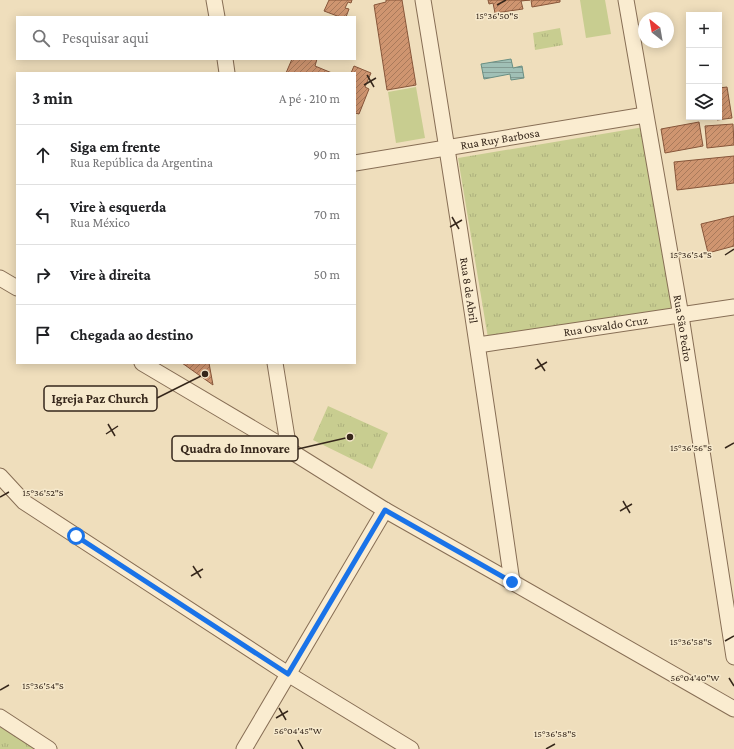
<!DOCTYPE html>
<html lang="pt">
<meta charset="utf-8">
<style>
body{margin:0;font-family:"Crimson Pro",serif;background:#f6f6f6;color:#202124}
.controls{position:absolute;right:12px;top:12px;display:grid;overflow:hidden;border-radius:0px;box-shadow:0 2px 10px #0003}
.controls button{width:36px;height:36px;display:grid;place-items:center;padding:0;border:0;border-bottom:1px solid #e0e0e0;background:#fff;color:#202124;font:20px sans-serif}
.compass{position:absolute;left:638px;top:12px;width:36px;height:36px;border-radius:50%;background:#fff;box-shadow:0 2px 10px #0003;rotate:329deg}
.stop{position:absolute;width:12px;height:12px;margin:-9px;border:3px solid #1a73e8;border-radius:50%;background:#fff}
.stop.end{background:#1a73e8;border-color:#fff;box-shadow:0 1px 4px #0008}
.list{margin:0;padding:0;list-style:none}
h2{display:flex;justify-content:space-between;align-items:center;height:52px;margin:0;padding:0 16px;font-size:17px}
h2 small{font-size:13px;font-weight:400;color:#757577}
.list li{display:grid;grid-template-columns:26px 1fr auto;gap:12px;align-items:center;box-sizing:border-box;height:60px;padding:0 16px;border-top:1px solid #e0e0e0}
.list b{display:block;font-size:15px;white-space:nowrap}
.list p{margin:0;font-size:13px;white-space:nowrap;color:#757577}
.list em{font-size:13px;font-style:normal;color:#757577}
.icon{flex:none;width:22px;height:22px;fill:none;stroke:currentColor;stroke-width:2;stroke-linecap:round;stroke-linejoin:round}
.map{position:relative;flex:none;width:734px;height:749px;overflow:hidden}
.search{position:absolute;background:#fff;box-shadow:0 2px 10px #0003;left:16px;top:16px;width:340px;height:44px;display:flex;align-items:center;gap:10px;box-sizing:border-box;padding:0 14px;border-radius:0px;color:#757577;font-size:15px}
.panel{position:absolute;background:#fff;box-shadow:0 2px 10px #0003;left:16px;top:72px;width:340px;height:292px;border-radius:0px}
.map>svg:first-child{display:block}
.green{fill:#c8cd90}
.park{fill:url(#park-tufts)}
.water{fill:url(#water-rules);stroke:#688e83}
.building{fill:url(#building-hatch);stroke:#87563a}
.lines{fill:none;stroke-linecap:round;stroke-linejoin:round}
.street-casing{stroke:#876e55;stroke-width:17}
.street{stroke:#faecd0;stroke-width:15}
.route{stroke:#1a73e8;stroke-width:5}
.ticks{fill:none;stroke:#36271b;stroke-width:1.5}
.labels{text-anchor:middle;stroke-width:3;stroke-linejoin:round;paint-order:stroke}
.street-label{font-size:12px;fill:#36271b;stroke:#f6e9cc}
.ticks-label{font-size:10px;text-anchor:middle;fill:#36271b;stroke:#f6e9cc;stroke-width:3;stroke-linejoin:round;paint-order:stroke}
.leader{fill:none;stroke:#36271b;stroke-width:1.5}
.callout-dot{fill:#36271b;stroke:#f6e9cc;stroke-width:1.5}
.callout{fill:#f6e9cc;stroke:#36271b;stroke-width:1.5}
.callout-label{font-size:13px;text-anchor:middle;font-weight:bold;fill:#36271b}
</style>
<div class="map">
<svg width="734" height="749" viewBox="0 0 734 749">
<defs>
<pattern id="park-tufts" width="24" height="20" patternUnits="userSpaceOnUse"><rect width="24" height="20" fill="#c8cd90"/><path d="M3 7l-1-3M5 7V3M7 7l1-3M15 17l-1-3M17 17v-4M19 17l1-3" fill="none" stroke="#acb07c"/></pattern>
<pattern id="water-rules" width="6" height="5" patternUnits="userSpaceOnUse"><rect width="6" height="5" fill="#a0c0b6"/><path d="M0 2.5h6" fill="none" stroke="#839c93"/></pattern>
<pattern id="building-hatch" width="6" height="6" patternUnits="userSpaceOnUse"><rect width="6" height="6" fill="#cf9570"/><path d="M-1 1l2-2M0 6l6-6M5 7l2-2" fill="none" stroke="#a97a5b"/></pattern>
</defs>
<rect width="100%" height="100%" fill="#efdebc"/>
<!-- green -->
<path class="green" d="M 580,0 L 605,0 L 611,34 L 586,38 Z
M 416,87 L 425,138 L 396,143 L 388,92 Z"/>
<!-- park -->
<path class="park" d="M 560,28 L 563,45 L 535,50 L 533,33 Z
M 644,127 L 673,308 L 488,338 L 458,158 Z
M 328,406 L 388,433 L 372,469 L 313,440 Z
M 0,727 L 36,749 L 0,749 Z"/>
<!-- water -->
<path class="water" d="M 511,59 L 513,68 L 522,66 L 524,78 L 511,80 L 510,74 L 484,79 L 481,64 Z"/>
<!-- building -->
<path class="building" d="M 329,0 L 352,0 L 351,3 L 348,2 L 345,8 L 349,9 L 346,17 L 340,17 L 324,11 Z
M 386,0 L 402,0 L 416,85 L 387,90 L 374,5 L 386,2 Z
M 488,0 L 530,0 L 521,1 L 523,9 L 495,13 L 493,3 L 489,4 Z
M 531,0 L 560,0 L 560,2 L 532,7 Z
M 292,59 L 317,59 L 315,66 L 332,73 L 286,73 Z
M 354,66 L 371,73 L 365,87 L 369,89 L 359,114 L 355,113 L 355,114 L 355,73 L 351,73 Z
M 727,87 L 732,118 L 717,120 L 717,117 L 719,117 L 719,88 Z
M 699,122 L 703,146 L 665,153 L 661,129 Z
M 733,124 L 734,145 L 707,148 L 705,126 Z
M 734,156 L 734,183 L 677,190 L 674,162 Z
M 734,216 L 734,246 L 708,253 L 701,224 Z
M 182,363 L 209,363 L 213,385 Z"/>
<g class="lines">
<!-- street casing -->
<g class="street-casing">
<g id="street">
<path d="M 214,0 L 217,17"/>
<path id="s1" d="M 423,0 C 455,194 484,387 512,582"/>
<path id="s2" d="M 626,0 L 681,316 L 734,657"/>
<path d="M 225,59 L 227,73"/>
<path id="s3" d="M 355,163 L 645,115"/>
<path d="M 0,278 L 17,288"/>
<path id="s4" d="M 478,345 L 734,307"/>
<path d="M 142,363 L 289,450 L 385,510 L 512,582 L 734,709"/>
<path d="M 275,363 L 289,450"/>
<path d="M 0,476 L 24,502 L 288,674 L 411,749"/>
<path d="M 0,717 L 49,749"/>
<path d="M 244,749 L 385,510"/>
</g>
</g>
<!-- street -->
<use href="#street" class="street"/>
</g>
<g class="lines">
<!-- route -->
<path class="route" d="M 76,536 L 288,674 L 385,510 L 512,582"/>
</g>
<!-- ticks -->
<path class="ticks" d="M 497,5 L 506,0M 367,75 L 374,87M 364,85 L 376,78M 452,217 L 459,229M 450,227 L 462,220M 725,255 L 734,249M 537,359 L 545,371M 535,369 L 547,362M 108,424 L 115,436M 106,434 L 118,426M 725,448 L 734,443M 0,497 L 9,492M 623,501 L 630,513M 620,511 L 632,504M 193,566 L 201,578M 191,576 L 203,569M 725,641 L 734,636M 729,678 L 734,686M 0,690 L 9,685M 279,708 L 286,720M 276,718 L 288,711M 298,740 L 303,749M 546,749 L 555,744"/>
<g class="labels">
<!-- street labels -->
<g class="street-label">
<text dy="4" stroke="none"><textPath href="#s3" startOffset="147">Rua Ruy Barbosa</textPath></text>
<text dy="4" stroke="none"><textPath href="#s1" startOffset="294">Rua 8 de Abril</textPath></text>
<text dy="4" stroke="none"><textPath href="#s4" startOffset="129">Rua Osvaldo Cruz</textPath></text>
<text dy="4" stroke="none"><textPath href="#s2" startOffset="333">Rua São Pedro</textPath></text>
</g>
</g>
<g class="ticks-label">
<text x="497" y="19">15°36'50"S</text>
<text x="691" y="258">15°36'54"S</text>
<text x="691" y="451">15°36'56"S</text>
<text x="43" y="496">15°36'52"S</text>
<text x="691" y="645">15°36'58"S</text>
<text x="695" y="681">56°04'40"W</text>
<text x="43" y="689">15°36'54"S</text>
<text x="298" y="734">56°04'45"W</text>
<text x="555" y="737">15°36'58"S</text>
</g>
<!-- callouts -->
<path class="leader" d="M205 374L157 398M350 437L298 449"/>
<g class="callout-dot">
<circle cx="205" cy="374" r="4"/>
<circle cx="350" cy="437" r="4"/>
</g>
<g class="callout">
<rect x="44" y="386" width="113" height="25" rx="4"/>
<rect x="172" y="436" width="126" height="25" rx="4"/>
</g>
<g class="callout-label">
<text x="100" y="403">Igreja Paz Church</text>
<text x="235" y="453">Quadra do Innovare</text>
</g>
</svg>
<div class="controls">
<button>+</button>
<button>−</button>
<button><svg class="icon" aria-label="layers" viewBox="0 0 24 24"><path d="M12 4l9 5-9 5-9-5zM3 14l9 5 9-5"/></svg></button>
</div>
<svg class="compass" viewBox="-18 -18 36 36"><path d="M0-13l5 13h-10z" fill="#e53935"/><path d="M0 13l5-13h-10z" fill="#757577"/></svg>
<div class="stop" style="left:76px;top:536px"></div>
<div class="stop end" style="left:512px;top:582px"></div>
<div class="search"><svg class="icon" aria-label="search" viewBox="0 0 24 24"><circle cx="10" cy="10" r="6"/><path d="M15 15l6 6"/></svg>Pesquisar aqui</div>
<section class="panel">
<h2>3 min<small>A pé · 210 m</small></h2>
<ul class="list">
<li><svg class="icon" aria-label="ahead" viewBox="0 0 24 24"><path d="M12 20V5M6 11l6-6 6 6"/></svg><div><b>Siga em frente</b><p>Rua República da Argentina</p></div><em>90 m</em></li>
<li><svg class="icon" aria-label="left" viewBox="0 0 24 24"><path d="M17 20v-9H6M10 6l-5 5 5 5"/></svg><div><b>Vire à esquerda</b><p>Rua México</p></div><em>70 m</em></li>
<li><svg class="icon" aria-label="right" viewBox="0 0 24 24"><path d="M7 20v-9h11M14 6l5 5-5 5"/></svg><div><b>Vire à direita</b></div><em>50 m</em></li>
<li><svg class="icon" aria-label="arrive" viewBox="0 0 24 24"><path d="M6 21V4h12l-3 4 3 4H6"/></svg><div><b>Chegada ao destino</b></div></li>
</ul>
</section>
</div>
